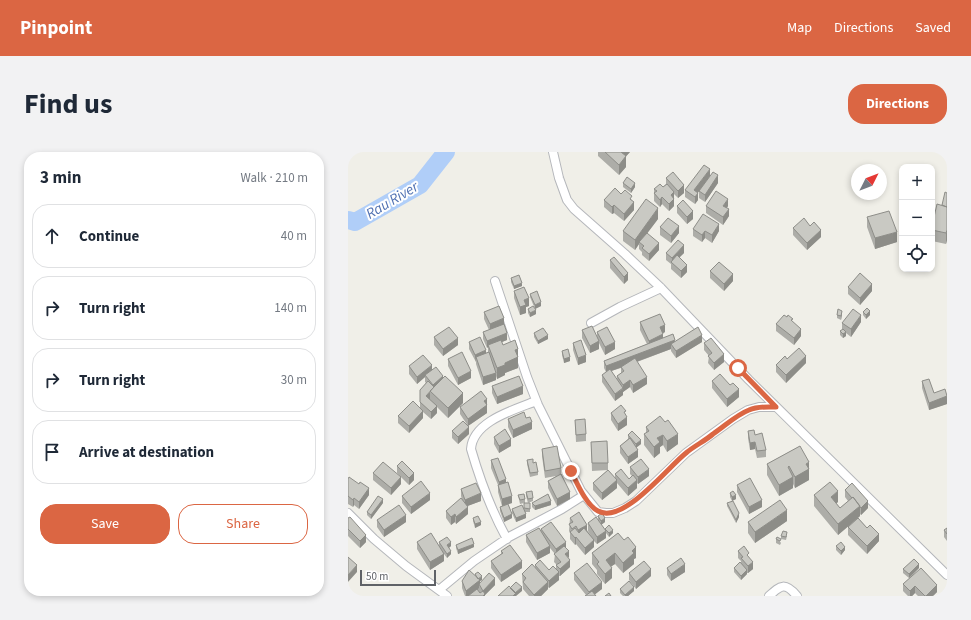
<!DOCTYPE html>
<meta charset="utf-8">
<style>
body{margin:0;font-family:"Source Sans 3",sans-serif;background:#f2f2f3;color:#1f2937}
.controls{position:absolute;right:12px;top:12px;display:grid;overflow:hidden;border-radius:8px;box-shadow:0 2px 6px #0003}
.controls button{width:36px;height:36px;display:grid;place-items:center;padding:0;border:0;border-bottom:1px solid #e0e1e3;background:#fff;color:#1f2937;font:20px sans-serif}
.compass{position:absolute;left:503px;top:12px;width:36px;height:36px;border-radius:50%;background:#fff;box-shadow:0 2px 6px #0003;rotate:48deg}
.scale{position:absolute;left:12px;bottom:10px;width:76px;box-sizing:border-box;padding-left:4px;border:2px solid #5f6267;border-top:0;font-size:11px;line-height:14px;white-space:nowrap;color:#5f6267;-webkit-text-stroke:3px #fff;paint-order:stroke}
.stop{position:absolute;width:12px;height:12px;margin:-9px;border:3px solid #db6643;border-radius:50%;background:#fff}
.stop.end{background:#db6643;border-color:#fff;box-shadow:0 1px 4px #0008}
.list{margin:0;padding:0;list-style:none}
h2{display:flex;justify-content:space-between;align-items:center;height:52px;margin:0;padding:0 16px;font-size:17px}
h2 small{font-size:13px;font-weight:400;color:#747a83}
.list li{display:grid;grid-template-columns:26px 1fr auto;gap:12px;align-items:center;box-sizing:border-box;height:64px;margin:0 8px 8px;padding:0 8px;border:1px solid #e0e1e3;border-radius:16px}
.list b{display:block;font-size:15px;white-space:nowrap}
.list em{font-size:13px;font-style:normal;color:#747a83}
.actions{display:flex;gap:8px;padding:12px 16px}
.actions a{flex:1;padding:9px 0;border:1px solid #db6643;border-radius:16px;text-align:center;font-size:14px;color:#db6643}
.actions .main{background:#db6643;color:#fff}
.icon{flex:none;width:22px;height:22px;fill:none;stroke:currentColor;stroke-width:2;stroke-linecap:round;stroke-linejoin:round}
.map{position:relative;flex:none;width:599px;height:444px;overflow:hidden;border-radius:16px}
header{display:flex;align-items:center;gap:24px;box-sizing:border-box;height:56px;padding:0 20px;background:#db6643;color:#fff}
header strong{font-size:19px}
nav{display:flex;gap:22px;margin-inline-start:auto;font-size:14px}
.intro{display:flex;align-items:center;justify-content:space-between;box-sizing:border-box;height:96px;padding:0 24px}
h1{margin:0;font-size:28px}
.button{padding:10px 18px;border-radius:16px;background:#db6643;color:#fff;font-size:14px;font-weight:700}
main{display:flex;gap:24px;padding:0 24px}
aside{flex:1;background:#fff;border-radius:16px;box-shadow:0 2px 6px #0003}
.map>svg:first-child{display:block}
.lines{fill:none;stroke-linecap:round;stroke-linejoin:round}
.river{stroke:#b0cef8;stroke-width:18}
.street-casing{stroke:#b5b7bb;stroke-width:10}
.street{stroke:#fff;stroke-width:8}
.wall{fill:#adada8;fill-rule:evenodd}
.shaded-wall{fill:#8d8d88}
.building{fill:#c9c9c3;stroke:#8d8d88}
.route{stroke:#db6643;stroke-width:5}
.labels{text-anchor:middle;stroke-width:4;stroke-linejoin:round;paint-order:stroke}
.water-label{font-size:15px;font-style:italic;fill:#5071b2;stroke:#fff}
</style>
<header>
<strong>Pinpoint</strong>
<nav><a>Map</a><a>Directions</a><a>Saved</a></nav>
</header>
<div class="intro"><h1>Find us</h1><a class="button">Directions</a></div>
<main>
<aside>
<h2>3 min<small>Walk · 210 m</small></h2>
<ul class="list">
<li><svg class="icon" aria-label="ahead" viewBox="0 0 24 24"><path d="M12 20V5M6 11l6-6 6 6"/></svg><div><b>Continue</b></div><em>40 m</em></li>
<li><svg class="icon" aria-label="right" viewBox="0 0 24 24"><path d="M7 20v-9h11M14 6l5 5-5 5"/></svg><div><b>Turn right</b></div><em>140 m</em></li>
<li><svg class="icon" aria-label="right" viewBox="0 0 24 24"><path d="M7 20v-9h11M14 6l5 5-5 5"/></svg><div><b>Turn right</b></div><em>30 m</em></li>
<li><svg class="icon" aria-label="arrive" viewBox="0 0 24 24"><path d="M6 21V4h12l-3 4 3 4H6"/></svg><div><b>Arrive at destination</b></div></li>
</ul>
<div class="actions"><a class="main">Save</a><a>Share</a></div>
</aside>
<div class="map">
<svg width="599" height="444" viewBox="0 0 599 444">
<rect width="100%" height="100%" fill="#f0efe8"/>
<g class="lines">
<!-- river -->
<path class="river" d="M 0,68 L 7,70 L 72,33 L 98,0"/>
<!-- street casing -->
<g class="street-casing">
<path id="street" d="M 205,0 L 211,26 L 219,48 L 226,57 L 277,102 L 313,136 L 401,228 L 599,423
M 147,129 L 179,225 L 190,253 L 233,339 L 250,360 L 258,361 L 265,361 L 277,356 L 288,349 L 338,301 L 385,267 L 400,258 L 411,255 L 428,255
M 243,171 L 272,155 L 313,136
M 0,361 L 26,387 L 58,414 L 99,444
M 159,387 C 143,358 132,328 123,297 C 125,269 166,258 188,249
M 91,438 L 126,409 L 161,385 L 214,357 L 236,343
M 421,444 C 433,433 437,430 449,444"/>
</g>
<!-- street -->
<use href="#street" class="street"/>
</g>
<!-- wall -->
<path class="wall" d="M 250,0 L 282,0 L 278,4 L 278,15 L 271,23 L 250,4 Z
M 362,24 L 370,31 L 357,50 L 351,46 L 351,39 L 356,32 L 349,41 L 350,48 L 347,52 L 337,45 L 337,38 Z
M 318,26 L 336,41 L 330,46 L 326,42 L 326,54 L 321,59 L 314,52 L 312,55 L 306,49 L 306,37 L 315,35 L 318,32 Z
M 275,31 L 287,35 L 283,41 L 275,35 Z
M 599,41 L 599,88 L 598,92 L 584,89 L 584,74 Z
M 273,42 L 284,48 L 286,58 L 276,69 L 266,61 L 264,62 L 256,55 L 256,48 Z
M 329,54 L 345,67 L 339,72 L 329,61 Z
M 358,54 L 380,54 L 379,56 L 381,64 L 375,73 L 358,61 Z
M 519,65 L 549,90 L 527,97 L 519,75 Z
M 310,67 L 299,81 L 311,98 L 301,109 L 294,103 L 294,100 L 291,97 L 291,92 L 287,98 L 275,89 L 275,79 Z
M 462,74 L 473,85 L 459,98 L 445,83 L 445,76 Z
M 312,75 L 331,81 L 323,91 L 312,83 Z
M 345,77 L 371,79 L 364,91 L 357,86 L 354,90 L 345,84 Z
M 318,101 L 336,101 L 331,105 L 339,120 L 333,126 L 323,117 L 323,112 L 318,108 Z
M 262,108 L 280,128 L 276,132 L 262,116 Z
M 362,119 L 385,129 L 376,139 L 362,126 Z
M 163,126 L 174,134 L 166,137 L 163,130 Z
M 500,135 L 524,139 L 512,153 L 500,142 Z
M 166,139 L 181,154 L 178,155 L 178,161 L 172,163 L 166,146 Z
M 182,142 L 193,154 L 187,157 L 182,145 Z
M 180,157 L 188,162 L 182,165 L 180,161 Z
M 136,160 L 156,173 L 159,188 L 154,190 L 155,193 L 170,197 L 170,216 L 157,221 L 157,223 L 149,227 L 148,224 L 148,228 L 135,233 L 128,212 L 128,210 L 121,197 L 121,190 L 138,201 L 140,200 L 140,195 L 139,196 L 135,187 L 135,180 L 141,178 L 136,167 Z
M 515,160 L 522,163 L 518,167 L 515,163 Z
M 494,162 L 493,168 L 489,166 L 489,163 Z
M 292,170 L 317,180 L 315,181 L 315,186 L 327,189 L 354,190 L 328,206 L 323,199 L 323,197 L 289,210 L 299,232 L 285,241 L 282,235 L 275,240 L 275,243 L 267,249 L 254,230 L 254,223 L 258,220 L 256,216 L 256,209 L 299,192 L 292,178 ZM 273,216 L 273,221 L 269,224 L 269,228 L 263,219 Z
M 445,170 L 453,184 L 446,193 L 428,179 L 428,172 Z
M 513,170 L 503,185 L 498,181 L 498,184 L 495,186 L 492,183 L 492,179 L 494,178 L 494,171 Z
M 234,178 L 249,185 L 249,180 L 267,197 L 257,203 L 251,191 L 251,197 L 242,201 L 234,186 Z
M 186,181 L 200,187 L 190,192 L 186,185 Z
M 86,185 L 110,193 L 95,204 L 86,193 Z
M 225,191 L 238,210 L 230,213 L 225,198 Z
M 356,191 L 376,210 L 366,218 L 360,211 L 361,204 L 356,198 Z
M 214,199 L 222,209 L 216,211 L 214,203 Z
M 100,207 L 123,226 L 110,233 L 100,214 Z
M 439,207 L 458,211 L 438,231 L 428,220 L 428,213 Z
M 61,214 L 84,218 L 95,225 L 115,251 L 100,266 L 89,255 L 89,261 L 83,267 L 75,260 L 75,266 L 61,281 L 50,271 L 50,264 L 72,256 L 72,238 L 78,231 L 77,230 L 77,225 L 69,232 L 61,222 Z
M 364,229 L 391,245 L 379,255 L 364,236 Z
M 574,229 L 586,241 L 599,243 L 599,252 L 581,258 L 574,236 Z
M 144,234 L 175,242 L 149,252 L 144,241 Z
M 139,247 L 139,261 L 120,274 L 112,262 L 112,255 Z
M 263,261 L 279,273 L 270,279 L 263,268 Z
M 178,266 L 184,277 L 165,286 L 160,275 L 160,267 Z
M 227,268 L 238,282 L 238,289 L 228,290 Z
M 317,270 L 330,292 L 319,300 L 315,293 L 312,295 L 312,301 L 306,306 L 296,293 L 296,282 L 298,281 L 298,275 Z
M 104,279 L 121,282 L 110,292 L 104,286 Z
M 400,279 L 407,283 L 418,298 L 418,305 L 409,306 L 407,297 L 402,298 L 400,286 Z
M 280,283 L 293,292 L 288,295 L 290,305 L 280,312 L 272,301 L 272,294 L 280,287 Z
M 146,285 L 163,294 L 151,301 L 146,292 Z
M 243,290 L 260,311 L 260,318 L 267,326 L 267,322 L 281,327 L 284,324 L 282,322 L 282,315 L 301,324 L 290,332 L 289,331 L 289,336 L 280,344 L 269,331 L 269,336 L 254,348 L 245,338 L 245,331 L 260,318 L 244,319 Z
M 452,294 L 461,321 L 461,328 L 447,336 L 445,332 L 445,336 L 431,344 L 419,323 L 419,312 Z
M 194,297 L 213,316 L 213,322 L 222,347 L 209,354 L 200,336 L 200,329 L 208,324 L 197,326 L 194,304 Z
M 143,308 L 158,331 L 164,351 L 160,352 L 164,366 L 156,370 L 152,359 L 152,355 L 160,352 L 154,354 L 150,340 L 150,333 L 143,316 Z
M 179,308 L 185,311 L 190,320 L 190,323 L 182,325 L 179,312 Z
M 49,314 L 66,328 L 61,333 L 49,321 Z
M 25,321 L 53,332 L 43,343 L 25,328 Z
M 0,327 L 21,343 L 11,357 L 6,353 L 5,355 L 0,352 Z
M 389,333 L 414,355 L 401,362 L 389,340 Z
M 113,337 L 133,349 L 119,354 L 120,362 L 108,372 L 107,370 L 103,373 L 98,366 L 98,359 L 114,348 L 113,344 Z
M 497,338 L 520,356 L 513,363 L 512,362 L 512,364 L 510,366 L 531,389 L 519,402 L 500,383 L 500,375 L 508,368 L 490,383 L 466,354 L 466,343 L 490,350 L 488,351 L 492,356 L 500,349 L 497,345 Z
M 178,340 L 185,346 L 185,349 L 180,351 L 178,344 Z
M 382,341 L 388,347 L 384,349 L 382,345 Z
M 170,343 L 177,347 L 177,351 L 182,355 L 182,360 L 177,360 L 178,366 L 168,370 L 164,361 L 164,357 L 176,357 L 176,351 L 172,352 Z
M 54,344 L 82,348 L 63,362 L 54,351 Z
M 35,351 L 23,367 L 19,363 L 19,360 Z
M 184,351 L 203,353 L 187,358 L 184,355 Z
M 379,351 L 391,365 L 388,371 L 379,354 Z
M 250,364 L 257,370 L 253,373 L 257,378 L 257,377 L 265,381 L 261,385 L 258,381 L 258,386 L 249,392 L 246,389 L 246,395 L 237,403 L 228,392 L 227,393 L 222,387 L 222,381 L 221,379 L 222,366 L 239,378 L 243,384 L 240,379 L 240,371 L 250,368 Z
M 0,366 L 18,390 L 12,396 L 0,384 Z
M 125,366 L 133,373 L 127,376 L 125,369 Z
M 29,368 L 58,370 L 36,385 L 29,375 Z
M 439,369 L 407,391 L 400,381 L 400,370 Z
M 599,376 L 599,389 L 596,385 L 596,378 Z
M 193,377 L 218,396 L 222,415 L 212,424 L 211,424 L 211,428 L 201,436 L 200,435 L 200,437 L 193,444 L 181,444 L 175,437 L 174,422 L 187,416 L 187,413 L 201,418 L 208,417 L 208,413 L 209,413 L 206,410 L 207,402 L 202,396 L 202,401 L 189,408 L 178,390 L 178,383 L 193,380 Z
M 270,381 L 288,406 L 286,407 L 286,412 L 275,421 L 267,412 L 263,414 L 264,426 L 257,432 L 249,422 L 249,418 L 244,412 L 244,401 Z
M 433,384 L 439,384 L 438,388 L 433,387 Z
M 429,385 L 433,391 L 432,393 L 428,391 L 428,387 Z
M 69,390 L 91,393 L 91,390 L 103,394 L 101,396 L 103,402 L 99,406 L 96,402 L 96,409 L 82,418 L 69,397 Z
M 108,393 L 126,395 L 110,402 L 108,396 Z
M 488,394 L 497,398 L 493,403 L 488,398 Z
M 153,399 L 174,416 L 153,430 L 143,416 L 143,409 L 153,402 Z
M 390,399 L 401,405 L 405,417 L 400,421 L 399,421 L 399,422 L 393,428 L 386,420 L 386,416 L 393,411 L 393,409 L 390,406 Z
M 319,416 L 337,420 L 323,429 L 319,423 Z
M 571,416 L 561,426 L 555,421 L 555,417 Z
M 573,416 L 589,440 L 585,444 L 570,444 L 567,441 L 564,444 L 560,444 L 555,439 L 555,432 Z
M 226,421 L 254,437 L 238,443 L 226,428 Z
M 281,421 L 303,424 L 288,437 L 281,428 Z
M 127,422 L 134,428 L 132,429 L 132,432 L 147,433 L 137,443 L 137,444 L 117,444 L 114,436 L 114,429 L 127,424 Z
M 272,437 L 286,439 L 280,444 L 275,444 L 272,441 Z"/>
<!-- shaded-wall -->
<path class="shaded-wall" d="M 273,0 L 282,0 L 273,10 Z
M 278,4 L 278,15 L 271,23 L 271,13 Z
M 362,17 L 362,24 L 347,45 L 346,38 Z
M 370,23 L 370,31 L 357,50 L 357,43 Z
M 287,31 L 287,35 L 283,41 L 283,37 Z
M 336,33 L 336,41 L 330,46 L 330,39 Z
M 326,40 L 326,54 L 321,59 L 321,52 L 323,43 Z
M 350,41 L 350,48 L 347,52 L 347,45 Z
M 314,45 L 314,52 L 312,55 L 312,48 Z
M 380,47 L 380,54 L 375,61 L 375,54 Z
M 286,50 L 286,58 L 276,69 L 276,62 Z
M 266,53 L 266,61 L 264,62 L 264,55 Z
M 310,56 L 310,67 L 292,91 L 291,90 L 291,92 L 287,98 L 287,88 Z
M 381,57 L 381,64 L 375,73 L 375,65 Z
M 345,59 L 345,67 L 339,72 L 339,65 Z
M 371,72 L 371,79 L 364,91 L 364,83 Z
M 331,74 L 331,81 L 323,91 L 323,84 Z
M 473,78 L 473,85 L 459,98 L 459,91 Z
M 599,78 L 599,88 L 598,92 L 598,81 Z
M 357,79 L 357,86 L 354,90 L 354,83 Z
M 549,80 L 549,90 L 527,97 L 527,86 Z
M 311,91 L 311,98 L 301,109 L 301,102 Z
M 336,93 L 336,101 L 325,112 L 324,111 L 324,106 Z
M 339,113 L 339,120 L 333,126 L 333,119 Z
M 280,121 L 280,128 L 276,132 L 276,125 Z
M 385,122 L 385,129 L 376,139 L 376,132 Z
M 174,131 L 174,134 L 166,137 L 166,134 Z
M 524,132 L 524,139 L 512,153 L 512,146 Z
M 181,146 L 181,154 L 178,155 L 178,161 L 172,163 L 172,155 L 176,148 Z
M 193,150 L 193,154 L 187,157 L 187,153 Z
M 188,158 L 188,162 L 182,165 L 182,161 Z
M 494,159 L 494,162 L 493,168 L 493,164 Z
M 522,159 L 522,163 L 518,167 L 518,163 Z
M 513,163 L 513,170 L 503,185 L 503,177 Z
M 156,166 L 156,173 L 142,179 L 142,172 Z
M 317,173 L 317,180 L 312,183 L 312,175 Z
M 453,177 L 453,184 L 446,193 L 446,186 Z
M 498,180 L 498,184 L 495,186 L 495,182 Z
M 159,181 L 159,188 L 141,195 L 140,193 L 140,195 L 139,196 L 139,189 Z
M 315,182 L 315,190 L 301,196 L 301,189 Z
M 200,183 L 200,187 L 190,192 L 190,189 Z
M 354,183 L 354,190 L 328,206 L 328,199 Z
M 110,186 L 110,193 L 95,204 L 95,197 Z
M 327,188 L 327,195 L 323,192 L 323,197 L 258,221 L 258,214 Z
M 251,189 L 251,197 L 242,201 L 242,194 Z
M 267,190 L 267,197 L 257,203 L 257,195 Z
M 170,197 L 170,216 L 157,221 L 157,223 L 149,227 L 149,216 L 157,211 L 167,198 Z
M 138,198 L 138,205 L 128,205 L 127,210 L 127,203 Z
M 376,202 L 376,210 L 366,218 L 366,211 Z
M 238,203 L 238,210 L 230,213 L 230,206 Z
M 458,204 L 458,211 L 438,231 L 438,223 Z
M 222,205 L 222,209 L 216,211 L 216,207 Z
M 84,213 L 84,220 L 77,223 L 77,225 L 69,232 L 69,225 Z
M 123,219 L 123,226 L 110,233 L 110,226 Z
M 148,221 L 148,228 L 135,233 L 135,225 Z
M 95,224 L 95,231 L 85,237 L 85,233 Z
M 299,225 L 299,232 L 285,241 L 285,233 Z
M 282,228 L 282,235 L 275,240 L 275,243 L 267,249 L 267,242 L 275,237 L 275,233 Z
M 175,234 L 175,242 L 149,252 L 149,245 Z
M 391,237 L 391,245 L 379,255 L 379,247 Z
M 82,240 L 82,247 L 78,251 L 78,244 Z
M 115,241 L 115,251 L 100,266 L 100,256 Z
M 599,244 L 599,252 L 581,258 L 581,251 Z
M 139,247 L 139,261 L 120,274 L 120,267 L 136,249 Z
M 89,254 L 89,261 L 83,267 L 83,260 Z
M 75,259 L 75,266 L 61,281 L 61,274 Z
M 279,265 L 279,273 L 270,279 L 270,272 Z
M 184,270 L 184,277 L 165,286 L 165,278 Z
M 121,275 L 121,282 L 110,292 L 110,285 Z
M 330,282 L 330,292 L 319,300 L 319,289 Z
M 315,283 L 315,293 L 312,295 L 312,301 L 306,306 L 306,295 L 309,286 Z
M 163,287 L 163,294 L 151,301 L 151,294 Z
M 293,288 L 293,292 L 288,296 L 288,292 Z
M 407,290 L 407,297 L 402,298 L 402,291 Z
M 290,298 L 290,305 L 280,312 L 280,305 Z
M 461,310 L 461,328 L 447,336 L 447,325 L 458,312 Z
M 301,317 L 301,324 L 290,332 L 290,325 Z
M 66,321 L 66,328 L 61,333 L 61,326 Z
M 53,325 L 53,332 L 43,343 L 43,336 Z
M 445,325 L 445,336 L 431,344 L 431,333 Z
M 158,327 L 158,334 L 151,337 L 151,330 Z
M 269,328 L 269,336 L 254,348 L 254,341 Z
M 289,328 L 289,336 L 280,344 L 280,336 Z
M 21,336 L 21,343 L 11,357 L 11,350 Z
M 490,339 L 490,350 L 483,356 L 483,345 Z
M 222,340 L 222,347 L 209,354 L 209,347 Z
M 82,341 L 82,348 L 63,362 L 63,355 Z
M 133,341 L 133,349 L 117,355 L 117,348 Z
M 388,343 L 388,347 L 384,349 L 384,345 Z
M 164,344 L 164,351 L 154,354 L 154,347 Z
M 6,346 L 6,353 L 5,355 L 5,348 Z
M 35,347 L 35,351 L 23,367 L 23,363 Z
M 414,348 L 414,355 L 401,362 L 401,355 Z
M 203,349 L 203,353 L 187,358 L 187,354 Z
M 520,349 L 520,356 L 513,363 L 513,356 Z
M 512,354 L 512,364 L 490,383 L 490,372 Z
M 120,355 L 120,362 L 108,372 L 108,365 Z
M 439,358 L 439,369 L 407,391 L 407,380 Z
M 391,361 L 391,365 L 388,371 L 388,368 Z
M 107,362 L 107,370 L 103,373 L 103,365 Z
M 164,362 L 164,366 L 156,370 L 156,366 Z
M 178,362 L 178,366 L 168,370 L 168,366 Z
M 58,363 L 58,370 L 36,385 L 36,378 Z
M 257,366 L 257,370 L 253,373 L 253,369 Z
M 133,370 L 133,373 L 127,376 L 127,372 Z
M 239,373 L 239,380 L 230,385 L 230,378 Z
M 265,378 L 265,381 L 261,385 L 261,381 Z
M 258,379 L 258,386 L 249,392 L 249,385 Z
M 531,382 L 531,389 L 519,402 L 519,394 Z
M 18,383 L 18,390 L 12,396 L 12,389 Z
M 228,385 L 228,392 L 227,393 L 227,386 Z
M 246,388 L 246,395 L 237,403 L 237,396 Z
M 103,390 L 103,394 L 99,397 L 99,393 Z
M 218,390 L 218,397 L 208,405 L 208,397 Z
M 126,392 L 126,395 L 110,402 L 110,398 Z
M 202,394 L 202,401 L 189,408 L 189,401 Z
M 288,395 L 288,406 L 286,407 L 286,412 L 275,421 L 275,411 L 284,399 Z
M 497,395 L 497,398 L 493,403 L 493,399 Z
M 103,399 L 103,402 L 99,406 L 99,402 Z
M 221,399 L 221,406 L 217,402 Z
M 267,401 L 267,412 L 258,418 L 258,408 Z
M 96,402 L 96,409 L 82,418 L 82,410 Z
M 222,408 L 222,415 L 212,424 L 212,417 Z
M 174,409 L 174,416 L 153,430 L 153,423 Z
M 405,410 L 405,417 L 400,421 L 400,414 Z
M 337,412 L 337,420 L 323,429 L 323,422 Z
M 571,412 L 571,416 L 561,426 L 561,422 Z
M 9,413 L 9,420 L 0,430 L 0,423 Z
M 264,416 L 264,426 L 257,432 L 257,422 Z
M 303,417 L 303,424 L 288,437 L 288,430 Z
M 399,418 L 399,422 L 393,428 L 393,424 Z
M 211,420 L 211,428 L 201,436 L 201,429 Z
M 134,424 L 134,428 L 132,429 L 132,434 L 131,432 L 131,436 L 121,444 L 118,444 L 118,439 Z
M 147,426 L 147,433 L 137,443 L 137,444 L 135,444 L 135,439 Z
M 200,430 L 200,437 L 193,444 L 186,444 L 186,443 Z
M 254,430 L 254,437 L 245,444 L 241,444 L 241,440 Z
M 589,433 L 589,440 L 585,444 L 578,444 Z
M 567,434 L 567,441 L 564,444 L 562,444 L 562,439 Z
M 174,435 L 174,439 L 168,444 L 165,444 L 167,441 Z
M 286,435 L 286,439 L 280,444 L 277,444 L 277,443 Z"/>
<!-- building -->
<path class="building" d="M 257,0 L 273,0 L 278,4 L 271,13 Z
M 356,13 L 362,17 L 346,38 L 350,41 L 347,45 L 337,38 Z
M 325,20 L 336,33 L 330,39 L 318,26 Z
M 365,20 L 370,23 L 357,43 L 351,39 Z
M 279,25 L 287,31 L 283,37 L 275,31 Z
M 312,32 L 315,35 L 319,32 L 326,40 L 323,43 L 326,47 L 321,52 L 314,45 L 312,48 L 306,41 L 309,39 L 306,37 Z
M 267,36 L 273,42 L 277,38 L 284,44 L 282,47 L 286,50 L 276,62 L 266,53 L 264,55 L 256,48 Z
M 368,39 L 380,47 L 375,54 L 381,57 L 375,65 L 358,54 Z
M 597,40 L 599,41 L 599,55 L 594,53 Z
M 298,47 L 310,56 L 287,88 L 275,79 Z
M 335,48 L 345,59 L 339,65 L 329,54 Z
M 589,52 L 599,55 L 599,78 L 598,81 L 584,78 L 584,74 Z
M 541,59 L 549,80 L 527,86 L 519,65 Z
M 355,62 L 371,72 L 364,83 L 357,79 L 354,83 L 345,77 Z
M 320,66 L 331,74 L 323,84 L 312,75 Z
M 456,66 L 462,74 L 466,70 L 473,78 L 459,91 L 445,76 Z
M 299,81 L 311,91 L 301,102 L 294,96 L 296,94 L 291,90 Z
M 330,88 L 336,93 L 324,106 L 318,101 Z
M 329,103 L 339,113 L 333,119 L 323,110 Z
M 266,105 L 280,121 L 276,125 L 262,108 Z
M 371,110 L 385,122 L 376,132 L 362,119 Z
M 512,121 L 524,132 L 512,146 L 500,135 Z
M 171,123 L 174,131 L 166,134 L 163,126 Z
M 176,135 L 181,146 L 176,148 L 178,153 L 172,155 L 166,139 Z
M 189,139 L 193,150 L 187,153 L 182,142 Z
M 151,154 L 156,166 L 142,172 L 136,160 Z
M 185,154 L 188,158 L 182,161 L 180,157 Z
M 519,156 L 522,159 L 518,163 L 515,160 Z
M 490,157 L 494,159 L 493,164 L 489,163 Z
M 505,157 L 513,163 L 503,177 L 494,171 Z
M 312,162 L 317,173 L 312,175 L 315,182 L 301,189 L 292,170 Z
M 436,163 L 439,165 L 440,163 L 445,167 L 443,168 L 453,177 L 446,186 L 428,172 Z
M 156,172 L 159,181 L 139,189 L 135,180 Z
M 244,174 L 251,189 L 242,194 L 234,178 Z
M 101,175 L 110,186 L 95,197 L 86,185 Z
M 259,175 L 267,190 L 257,195 L 249,180 Z
M 350,175 L 354,183 L 328,199 L 323,192 Z
M 195,176 L 200,183 L 190,189 L 186,181 Z
M 495,177 L 498,180 L 495,182 L 492,179 Z
M 325,182 L 327,188 L 258,214 L 256,209 Z
M 132,185 L 138,198 L 127,203 L 121,190 Z
M 363,186 L 376,202 L 366,211 L 360,204 L 364,201 L 356,191 Z
M 153,188 L 155,193 L 167,188 L 170,197 L 167,198 L 170,205 L 157,211 L 157,213 L 149,216 L 140,193 Z
M 233,188 L 238,203 L 230,206 L 225,191 Z
M 451,196 L 458,204 L 438,223 L 428,213 L 437,204 L 439,207 Z
M 220,197 L 222,205 L 216,207 L 214,199 Z
M 114,200 L 123,219 L 110,226 L 100,207 Z
M 141,200 L 148,221 L 135,225 L 128,205 Z
M 75,203 L 84,213 L 69,225 L 61,214 Z
M 287,206 L 299,225 L 285,233 L 282,228 L 275,233 L 269,224 L 276,219 L 273,215 Z
M 88,215 L 95,224 L 85,233 L 77,223 Z
M 262,217 L 275,236 L 267,242 L 254,223 Z
M 372,222 L 382,233 L 385,231 L 391,237 L 379,247 L 364,229 Z
M 97,224 L 115,241 L 100,256 L 82,239 Z
M 171,224 L 175,234 L 149,245 L 144,234 Z
M 581,227 L 586,241 L 597,237 L 599,244 L 581,251 L 574,229 Z
M 80,229 L 86,235 L 78,244 L 89,254 L 83,260 L 72,250 L 72,238 Z
M 133,239 L 139,247 L 136,249 L 139,253 L 120,267 L 112,255 Z
M 65,249 L 75,259 L 61,274 L 50,264 Z
M 273,253 L 278,259 L 276,260 L 279,265 L 270,272 L 263,261 Z
M 176,260 L 178,266 L 182,265 L 184,270 L 165,278 L 160,267 Z
M 312,264 L 317,270 L 320,268 L 330,282 L 319,289 L 315,283 L 309,286 L 312,290 L 306,295 L 296,282 L 301,279 L 298,275 Z
M 237,267 L 238,282 L 228,283 L 227,268 Z
M 115,269 L 121,275 L 110,285 L 104,279 Z
M 157,277 L 163,287 L 151,294 L 146,285 Z
M 406,278 L 407,283 L 414,281 L 418,298 L 409,299 L 407,290 L 402,291 L 400,279 Z
M 284,279 L 293,288 L 288,292 L 280,283 Z
M 282,286 L 290,298 L 280,305 L 272,294 Z
M 259,289 L 260,311 L 244,311 L 243,290 Z
M 209,294 L 213,316 L 197,319 L 194,297 Z
M 452,294 L 461,310 L 458,312 L 461,317 L 447,325 L 441,314 L 440,315 L 445,325 L 431,333 L 419,312 Z
M 150,306 L 158,327 L 151,330 L 143,308 Z
M 185,307 L 185,311 L 188,310 L 190,320 L 182,321 L 179,308 Z
M 293,307 L 301,317 L 290,325 L 282,315 Z
M 54,309 L 66,321 L 61,326 L 49,314 Z
M 35,310 L 53,325 L 43,336 L 25,321 Z
M 273,317 L 281,327 L 285,323 L 289,328 L 280,336 L 267,322 Z
M 260,318 L 269,328 L 254,341 L 245,331 Z
M 213,322 L 222,340 L 209,347 L 200,329 Z
M 1,325 L 11,332 L 12,330 L 21,336 L 11,350 L 6,346 L 5,348 L 0,344 L 0,327 Z
M 402,326 L 414,348 L 401,355 L 389,333 Z
M 73,329 L 82,341 L 63,355 L 54,344 Z
M 160,330 L 164,344 L 154,347 L 150,333 Z
M 482,330 L 490,339 L 483,345 L 492,356 L 505,345 L 512,354 L 490,372 L 466,343 Z
M 128,331 L 133,341 L 117,348 L 113,337 Z
M 504,331 L 520,349 L 513,356 L 505,345 L 504,346 L 497,338 Z
M 184,339 L 185,346 L 180,347 L 178,340 Z
M 385,339 L 388,343 L 384,345 L 382,341 Z
M 176,342 L 177,347 L 172,348 L 170,343 Z
M 200,342 L 203,349 L 187,354 L 184,351 Z
M 30,344 L 35,347 L 23,363 L 19,360 Z
M 113,346 L 120,355 L 108,365 L 107,362 L 103,365 L 98,359 Z
M 432,348 L 439,358 L 407,380 L 400,370 Z
M 385,349 L 391,361 L 388,368 L 379,351 Z
M 176,351 L 182,351 L 182,357 L 176,356 Z
M 160,352 L 164,362 L 156,366 L 152,355 Z
M 51,353 L 58,363 L 36,378 L 29,368 Z
M 174,353 L 178,362 L 168,366 L 164,357 Z
M 231,360 L 239,373 L 230,378 L 228,374 L 224,377 L 221,372 L 225,370 L 222,366 Z
M 254,361 L 257,366 L 253,369 L 250,364 Z
M 130,364 L 133,370 L 127,372 L 125,366 Z
M 2,365 L 18,383 L 12,389 L 0,377 L 0,366 Z
M 248,365 L 258,379 L 249,385 L 240,371 Z
M 510,366 L 519,376 L 522,373 L 531,382 L 519,394 L 500,375 Z
M 203,370 L 218,390 L 208,397 L 193,377 Z
M 261,373 L 265,378 L 261,381 L 257,377 Z
M 191,376 L 202,394 L 189,401 L 178,383 Z
M 227,376 L 231,381 L 236,376 L 246,388 L 237,396 L 228,385 L 227,386 L 222,380 Z
M 599,376 L 599,382 L 596,378 Z
M 435,379 L 439,380 L 438,385 L 433,384 Z
M 83,381 L 96,402 L 82,410 L 69,390 Z
M 270,381 L 276,388 L 280,385 L 288,395 L 284,399 L 286,401 L 275,411 L 267,401 L 258,408 L 264,416 L 257,422 L 249,412 L 251,410 L 244,401 Z
M 99,385 L 103,390 L 99,393 L 103,399 L 99,402 L 91,390 Z
M 429,385 L 433,387 L 432,389 L 428,387 Z
M 124,386 L 126,392 L 110,398 L 108,393 Z
M 493,390 L 497,395 L 493,399 L 488,394 Z
M 162,393 L 174,409 L 153,423 L 143,409 L 155,401 L 153,399 Z
M 216,394 L 221,399 L 217,402 L 222,408 L 212,417 L 208,413 L 213,410 L 206,402 Z
M 396,394 L 401,401 L 399,403 L 405,410 L 400,414 L 393,406 L 395,405 L 390,399 Z
M 0,405 L 9,413 L 0,423 Z
M 333,406 L 337,412 L 323,422 L 319,416 Z
M 566,407 L 571,412 L 561,422 L 555,417 Z
M 192,408 L 201,418 L 205,414 L 211,420 L 201,429 L 187,413 Z
M 296,409 L 303,417 L 288,430 L 281,421 Z
M 392,410 L 399,418 L 393,424 L 386,416 Z
M 239,411 L 254,430 L 241,440 L 226,421 Z
M 184,412 L 200,430 L 186,443 L 175,430 L 178,426 L 174,422 Z
M 573,416 L 589,433 L 578,444 L 577,444 L 567,434 L 562,439 L 555,432 Z
M 121,418 L 132,428 L 118,439 L 114,429 Z
M 130,420 L 134,424 L 130,427 L 127,422 Z
M 141,421 L 147,426 L 135,439 L 131,432 Z
M 281,429 L 286,435 L 277,443 L 272,437 Z
M 168,430 L 174,435 L 167,441 L 162,436 Z
M 161,434 L 168,441 L 165,444 L 150,444 Z
M 129,437 L 132,441 L 135,439 L 137,442 L 135,444 L 120,444 Z
M 244,439 L 248,444 L 237,444 Z
M 261,441 L 263,444 L 257,444 Z"/>
<g class="lines">
<!-- route -->
<path class="route" d="M 223,319 C 229,331 238,353 250,359 C 275,373 320,315 338,301 C 346,294 357,289 365,282 C 377,274 388,263 401,258 C 410,254 418,255 428,255 L 390,216"/>
</g>
<g class="labels">
<!-- water labels -->
<g class="water-label">
<text transform="translate(44 48) rotate(-31)" y="5">Rau River</text>
</g>
</g>
</svg>
<div class="controls">
<button>+</button>
<button>−</button>
<button><svg class="icon" aria-label="locate" viewBox="0 0 24 24"><circle cx="12" cy="12" r="6"/><path d="M12 2v4M12 18v4M2 12h4M18 12h4"/></svg></button>
</div>
<svg class="compass" viewBox="-18 -18 36 36"><path d="M0-13l5 13h-10z" fill="#e53935"/><path d="M0 13l5-13h-10z" fill="#747a83"/></svg>
<div class="scale">50 m</div>
<div class="stop" style="left:390px;top:216px"></div>
<div class="stop end" style="left:223px;top:319px"></div>
</div>
</main>
